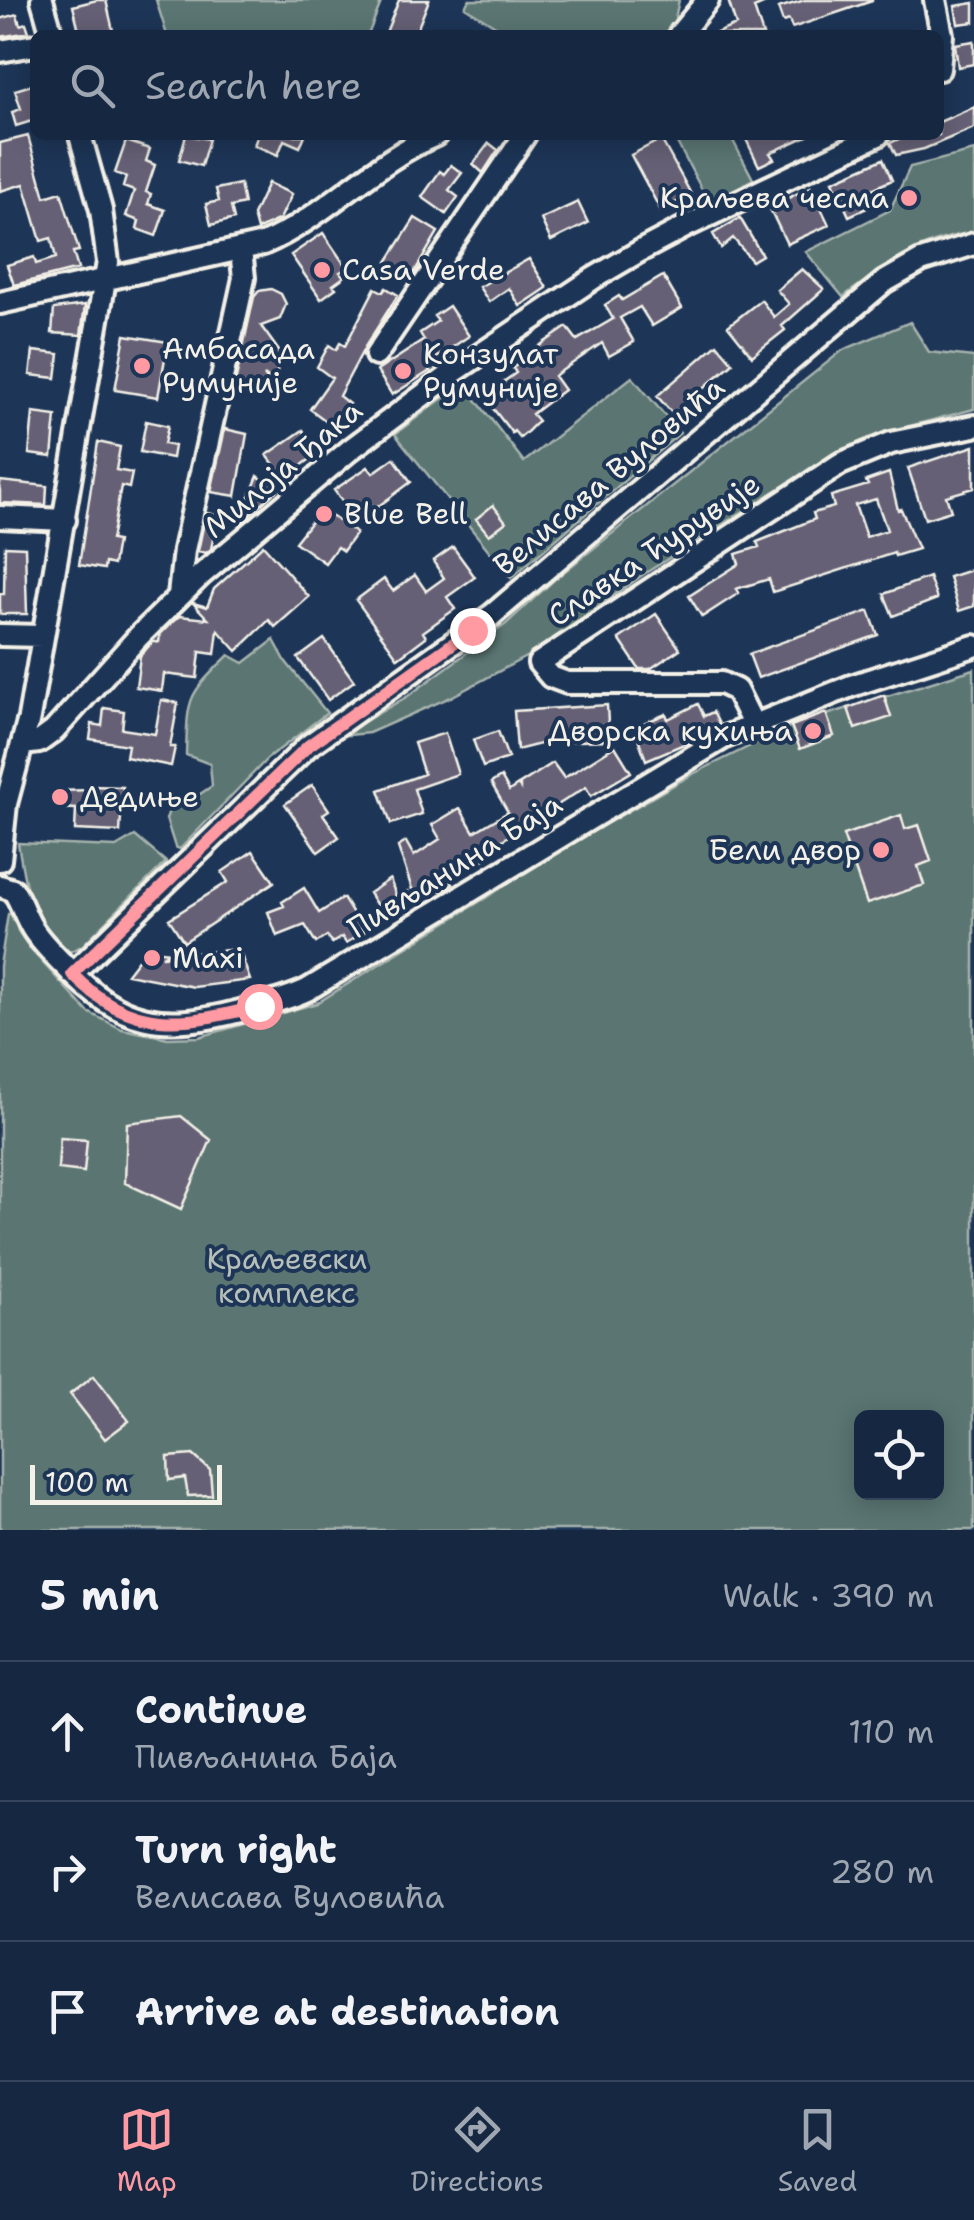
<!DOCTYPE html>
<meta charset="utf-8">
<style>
body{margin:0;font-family:"Shantell Sans",sans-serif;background:#1f3048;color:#f1f3f6}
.controls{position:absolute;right:30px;bottom:30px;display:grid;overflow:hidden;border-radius:15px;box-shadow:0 5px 25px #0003}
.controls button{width:90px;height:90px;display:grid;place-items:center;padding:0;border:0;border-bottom:2px solid #35445a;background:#162841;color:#f1f3f6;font:50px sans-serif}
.scale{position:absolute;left:30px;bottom:25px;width:192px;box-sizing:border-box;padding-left:10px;border:5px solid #f4f1e8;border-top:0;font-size:28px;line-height:35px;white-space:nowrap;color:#f4f1e8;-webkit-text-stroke:8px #1d3557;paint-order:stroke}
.stop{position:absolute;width:30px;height:30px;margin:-22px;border:8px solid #ff9aa2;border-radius:50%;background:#fff}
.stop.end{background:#ff9aa2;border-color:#fff;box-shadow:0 2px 10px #0008}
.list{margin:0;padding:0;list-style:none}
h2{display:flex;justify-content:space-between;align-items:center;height:130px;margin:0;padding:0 40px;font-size:42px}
h2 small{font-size:32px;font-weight:400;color:#9ea6b1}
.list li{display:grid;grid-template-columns:65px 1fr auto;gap:30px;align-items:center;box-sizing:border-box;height:140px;padding:0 40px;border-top:2px solid #35445a}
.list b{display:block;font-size:38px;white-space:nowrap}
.list p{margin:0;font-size:32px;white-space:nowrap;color:#9ea6b1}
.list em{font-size:32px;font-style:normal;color:#9ea6b1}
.icon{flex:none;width:55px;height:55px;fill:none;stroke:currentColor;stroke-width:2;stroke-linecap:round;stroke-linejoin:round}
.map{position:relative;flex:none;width:974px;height:1530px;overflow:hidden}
.search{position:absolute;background:#162841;box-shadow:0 5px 25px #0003;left:30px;right:30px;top:30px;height:110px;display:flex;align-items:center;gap:25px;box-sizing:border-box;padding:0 35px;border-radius:15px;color:#9ea6b1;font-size:38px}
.sheet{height:550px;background:#162841}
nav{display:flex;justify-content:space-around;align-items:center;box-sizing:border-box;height:140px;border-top:2px solid #35445a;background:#162841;font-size:28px;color:#9ea6b1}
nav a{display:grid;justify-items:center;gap:5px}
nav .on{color:#ff9aa2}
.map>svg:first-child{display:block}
.green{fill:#5a7572;stroke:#a7b3ad;stroke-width:2.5;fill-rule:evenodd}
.building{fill:#656074;stroke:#f4f1e8;stroke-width:2.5;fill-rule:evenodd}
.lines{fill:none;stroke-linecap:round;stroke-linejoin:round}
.minor-casing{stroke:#f4f1e8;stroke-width:28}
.minor{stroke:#1d3557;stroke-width:20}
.route{stroke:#ff9aa2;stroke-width:12}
.poi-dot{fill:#ff9aa2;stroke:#1d3557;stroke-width:4}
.labels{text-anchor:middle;stroke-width:8;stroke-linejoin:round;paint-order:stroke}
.poi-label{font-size:30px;fill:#f4f1e8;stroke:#1d3557;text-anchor:start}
.street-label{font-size:30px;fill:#f4f1e8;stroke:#1d3557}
.park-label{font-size:30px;fill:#b6bfb9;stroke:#1d3557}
</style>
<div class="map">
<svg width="974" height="1530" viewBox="0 0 974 1530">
<rect width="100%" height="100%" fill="#1d3557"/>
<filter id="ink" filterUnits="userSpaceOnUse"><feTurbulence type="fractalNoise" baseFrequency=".01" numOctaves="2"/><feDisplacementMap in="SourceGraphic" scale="20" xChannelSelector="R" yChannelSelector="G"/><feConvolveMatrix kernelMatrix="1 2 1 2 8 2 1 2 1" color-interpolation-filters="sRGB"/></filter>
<g filter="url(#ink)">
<!-- green -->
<path class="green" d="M 156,0 L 382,0 L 368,35 L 167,35 Z
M 469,0 L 679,0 L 674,23 L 680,35 L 510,35 L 465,7 Z
M 673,135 L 730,135 L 753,179 L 709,203 Z
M 974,151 L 974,232 C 921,239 884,266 843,297 L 806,252 L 890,210 L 910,167 Z
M 910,322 L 929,352 L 974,357 L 974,409 L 891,431 L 835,453 L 644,574 L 535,652 L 451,697 L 369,733 L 349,735 L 355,727 L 408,696 L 506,624 L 555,579 L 843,350 Z
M 632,377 L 680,433 L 511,578 L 395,434 L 463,383 L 524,462 Z
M 274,640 L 286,662 L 327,713 L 267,759 L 180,849 L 175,847 L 166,819 L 174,797 L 191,800 L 212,786 L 210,764 L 186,755 C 188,696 186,697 229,655 L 244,663 Z
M 974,669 L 974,1530 L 0,1530 L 0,966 L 8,914 L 13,914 L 18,931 L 30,949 L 88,1012 L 122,1029 L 168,1038 L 199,1037 L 317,1003 L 580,839 L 693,774 L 791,726 ZM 862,1418 L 936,1418 L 936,1492 L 862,1492 Z
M 135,836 L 166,862 L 82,946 L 69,952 C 29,933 25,882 18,843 L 116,847 Z"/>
<!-- building -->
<path class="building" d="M 97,0 L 106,0 L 114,35 L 80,35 L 73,6 Z
M 399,0 L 429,0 L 415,35 L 385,35 Z
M 728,0 L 772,0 L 754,8 L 763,35 L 712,35 L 736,25 Z
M 805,0 L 872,0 L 872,1 L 792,28 L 789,20 L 783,22 L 778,8 Z
M 974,3 L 974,22 L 958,24 L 955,6 Z
M 17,14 L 20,25 L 26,23 L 29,32 L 0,37 L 0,19 Z
M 974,41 L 974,64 L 958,67 L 955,44 Z
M 35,84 L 35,120 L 16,126 L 12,112 L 21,109 L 15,90 Z
M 974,107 L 974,128 L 924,149 L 896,155 L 890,143 L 907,135 L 939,135 L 939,122 Z
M 186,135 L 209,139 L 201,166 L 179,160 Z
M 258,135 L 305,135 L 300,147 L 284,140 L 278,155 L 254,145 Z
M 744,135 L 809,135 L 770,153 L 774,159 L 759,166 Z
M 28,136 L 45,197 L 61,192 L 79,251 L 73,252 L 78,269 L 14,285 L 7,265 L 34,257 L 36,264 L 56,258 L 51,238 L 41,241 L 24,184 L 0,191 L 0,143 Z
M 126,141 L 150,149 L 146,161 L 155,165 L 146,192 L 151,194 L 148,204 L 165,210 L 156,236 L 137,229 L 139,221 L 126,216 L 134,191 L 123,187 L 126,177 L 115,173 Z
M 658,141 L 662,141 L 691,194 L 661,211 L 631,155 Z
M 489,143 L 498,150 L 483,173 L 473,164 Z
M 883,159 L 892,180 L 863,193 L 869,207 L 849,216 L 833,181 Z
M 451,165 L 462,173 L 449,190 L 458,197 L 446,214 L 422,197 L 440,171 L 444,174 Z
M 268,183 L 292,194 L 280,219 L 257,230 L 253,215 Z
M 240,184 L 244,204 L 231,207 L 234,219 L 211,225 L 206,204 L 219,201 L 216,189 Z
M 811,187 L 829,225 L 787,244 L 769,207 Z
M 578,202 L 588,223 L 551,241 L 541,219 Z
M 415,218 L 438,232 L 411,278 L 387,262 Z
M 740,218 L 762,255 L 752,261 L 733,238 L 721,248 L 713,234 Z
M 323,233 L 347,268 L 340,272 L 344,277 L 333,285 L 336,288 L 321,299 L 291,255 Z
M 529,259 L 547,288 L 520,306 L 509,288 L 489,302 L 479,287 Z
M 802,269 L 824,289 L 782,326 L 785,330 L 752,356 L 728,326 L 761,300 L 774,317 L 789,304 L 777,290 Z
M 663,276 L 682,308 L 652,326 L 640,307 L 620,318 L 634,342 L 609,356 L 602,343 L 554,376 L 564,390 L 532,414 L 538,421 L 528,431 L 520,438 L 514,431 L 512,433 L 485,398 L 491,394 L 489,392 L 516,373 L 513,368 L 542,344 L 567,327 L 577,340 L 613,319 L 605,305 L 619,296 L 622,300 Z
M 375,288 L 383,292 L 386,288 L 398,295 L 365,347 L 339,396 L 349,404 L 333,426 L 310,409 L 332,378 L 317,367 L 329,345 L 336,350 L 340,343 L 345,346 Z
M 271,289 L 281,294 L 286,304 L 280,319 L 261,326 L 279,351 L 276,384 L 264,375 L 272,386 L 259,391 L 234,388 L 254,297 L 259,291 Z
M 85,305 L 81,335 L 52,333 L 54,309 Z
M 449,306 L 469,336 L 426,365 L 430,371 L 392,395 L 377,371 L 424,340 L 420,333 L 438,321 L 434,316 Z
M 125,335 L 168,342 L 158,397 L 115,390 Z
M 717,344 L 733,363 L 673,414 L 657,396 Z
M 33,351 L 59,354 L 56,378 L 30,375 Z
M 33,413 L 56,416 L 52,457 L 29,454 Z
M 146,421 L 168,426 L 164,444 L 174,446 L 172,458 L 140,452 Z
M 225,429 L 247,434 L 236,496 L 211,492 Z
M 303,430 L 319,453 L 284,478 L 267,455 Z
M 98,442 L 120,447 L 116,470 L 132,473 L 129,488 L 121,486 L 111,540 L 117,541 L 113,565 L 105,563 L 104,569 L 79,565 Z
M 974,446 L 974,488 L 946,496 L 951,511 L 925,519 L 908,468 Z
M 394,458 L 411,482 L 357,522 L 334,490 L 368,467 L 373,473 Z
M 889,473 L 898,510 L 901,509 L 918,549 L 895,556 L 894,553 L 773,592 L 769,579 L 736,589 L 739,593 L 702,617 L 689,596 L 739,564 L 736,554 L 759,547 L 757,542 L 815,519 L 813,513 L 834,507 L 831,496 L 868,485 L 866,481 ZM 876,499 L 887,530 L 866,537 L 855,505 Z
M 258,476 L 277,490 L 239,524 L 251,493 Z
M 0,481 L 47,486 L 46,505 L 0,503 Z
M 493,505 L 506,522 L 489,535 L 476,519 Z
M 321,509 L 356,533 L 343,551 L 337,547 L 325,563 L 295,542 Z
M 206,513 L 218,515 L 211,549 L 206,553 L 198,551 Z
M 263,545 L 309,597 L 275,627 L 269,620 L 237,651 L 218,630 L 215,654 L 200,652 L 197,678 L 164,674 L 162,691 L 136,687 L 140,656 L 149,646 L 153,642 L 159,642 L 160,634 L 179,616 L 208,619 L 193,603 L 207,607 L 214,589 Z
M 5,546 L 25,547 L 27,614 L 0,614 L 0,594 L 4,594 Z
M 453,547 L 475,577 L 447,597 L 455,609 L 423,632 L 426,637 L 398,658 L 356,600 L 384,579 L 393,591 L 415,575 L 426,591 L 444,578 L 433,561 Z
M 974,569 L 974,606 L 959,611 L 949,577 Z
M 929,577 L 937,599 L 893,616 L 884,594 Z
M 869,611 L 878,635 L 758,678 L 749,654 Z
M 656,614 L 680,649 L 650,669 L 639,669 L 619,639 Z
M 324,639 L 354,681 L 328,700 L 298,658 Z
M 884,695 L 891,717 L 855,729 L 848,708 Z
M 161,700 L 178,703 L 170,747 L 175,747 L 171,766 L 126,757 L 128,745 L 90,739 L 92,724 L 102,726 L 104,708 L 124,711 L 122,729 L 155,734 Z
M 698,704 L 704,716 L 713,712 L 719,724 L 696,739 L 646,760 L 634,727 L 666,714 L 668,719 Z
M 607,705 L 609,740 L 548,742 L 517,750 L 514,711 Z
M 826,713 L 834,736 L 800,749 L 791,726 Z
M 498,731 L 508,758 L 483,767 L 473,740 Z
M 445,733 L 458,774 L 414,789 L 422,814 L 391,824 L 379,790 L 424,774 L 414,743 Z
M 615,746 L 631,772 L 591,796 L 586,787 L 485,851 L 488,857 L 450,879 L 453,884 L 441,891 L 435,882 L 414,895 L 398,847 L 406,842 L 414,856 L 440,839 L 432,825 L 460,808 L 474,832 L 508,812 L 491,783 L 501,777 L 509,791 L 518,785 L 520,788 L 520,784 L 553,763 L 564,778 Z
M 312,785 L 329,810 L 323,814 L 339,837 L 318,852 L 285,804 Z
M 91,786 L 123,787 L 120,832 L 75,830 L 76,809 L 57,808 L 57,791 L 91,790 Z
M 901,815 L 905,829 L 919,825 L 931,861 L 918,866 L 924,885 L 867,904 L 843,835 Z
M 253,851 L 274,882 L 184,942 L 169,919 L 228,882 L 222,872 Z
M 390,879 L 396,896 L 408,891 L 413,900 L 385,918 L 369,893 Z
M 304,888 L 319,913 L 343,898 L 364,932 L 346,943 L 342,937 L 332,943 L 327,936 L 316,943 L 305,925 L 277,936 L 268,912 L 284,906 L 282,902 Z
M 146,949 L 169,952 L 162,956 L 239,949 L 250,980 L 194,987 L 127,974 Z
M 181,1116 L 211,1140 L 181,1209 L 125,1183 L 127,1123 Z
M 60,1138 L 87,1140 L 84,1172 L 58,1169 Z
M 94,1375 L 129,1421 L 105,1439 L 70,1394 Z
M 193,1455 L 210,1470 L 212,1495 L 188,1496 L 185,1478 L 169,1480 L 168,1457 Z"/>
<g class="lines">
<!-- minor casing -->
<g class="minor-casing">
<path id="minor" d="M 42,0 L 52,35
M 935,0 L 942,35 L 939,69
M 679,35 L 708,0
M 0,51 L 35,45
M 0,303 L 263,244 C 326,217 373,161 436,135
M 376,355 L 525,135
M 0,517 L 65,520
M 179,595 L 184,550 L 244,278 L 241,250
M 0,635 L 42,636
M 753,724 L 736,690 L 721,683 L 567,683 L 551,677 L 539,663 L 840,464 L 891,443 L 974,426
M 23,744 L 39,742 L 54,731 L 139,636 L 201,575 L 351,449 L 454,372 L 594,278 L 640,251 L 687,226 L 878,135
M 0,860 L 6,804 L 29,718 L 108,262 L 101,210 L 80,135
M 0,886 L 13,890 C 22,903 25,918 34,931 C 43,944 54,955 65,966 C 121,1026 163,1031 240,1011 C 263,1005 286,1000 307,990 L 725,737 L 851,686 L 974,646
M 72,974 L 308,746 L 492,615 L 884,282 L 921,261 L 974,244"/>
</g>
<!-- minor -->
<use href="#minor" class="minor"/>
</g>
</g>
<g class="lines" filter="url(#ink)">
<!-- route -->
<path class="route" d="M 259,1006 C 186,1025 130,1035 72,974 L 308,746 L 472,630"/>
</g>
<!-- markers -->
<g class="poi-dot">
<circle cx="909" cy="198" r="10"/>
<circle cx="322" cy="270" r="10"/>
<circle cx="142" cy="366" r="10"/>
<circle cx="403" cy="371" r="10"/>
<circle cx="324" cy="514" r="10"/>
<circle cx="813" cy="731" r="10"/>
<circle cx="60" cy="797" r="10"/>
<circle cx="881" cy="850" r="10"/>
<circle cx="152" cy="958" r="10"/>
</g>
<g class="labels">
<!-- poi labels -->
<g class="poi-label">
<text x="889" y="208" text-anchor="end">Краљева чесма</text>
<text x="342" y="280">Casa Verde</text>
<text x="162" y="359">Амбасада<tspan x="162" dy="34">Румуније</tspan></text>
<text x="423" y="364">Конзулат<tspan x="423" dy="34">Румуније</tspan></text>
<text x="344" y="524">Blue Bell</text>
<text x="793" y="741" text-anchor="end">Дворска кухиња</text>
<text x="80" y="807">Дедиње</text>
<text x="861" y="860" text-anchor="end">Бели двор</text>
<text x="172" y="968">Maxi</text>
</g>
<!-- street labels -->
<g class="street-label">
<text transform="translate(283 469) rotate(-40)" y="10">Милоја Ђака</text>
<text transform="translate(609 476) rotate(-40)" y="10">Велисава Вуловића</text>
<text transform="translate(654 550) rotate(-34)" y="10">Славка Ћурувије</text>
<text transform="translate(455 866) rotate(-32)" y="10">Пивљанина Баја</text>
</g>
<!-- park labels -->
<g class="park-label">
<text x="287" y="1269">Краљевски<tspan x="287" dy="34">комплекс</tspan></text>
</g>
</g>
</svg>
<div class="controls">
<button><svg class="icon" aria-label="locate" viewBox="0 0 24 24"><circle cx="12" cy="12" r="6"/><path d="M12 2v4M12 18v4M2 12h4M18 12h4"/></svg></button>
</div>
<div class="scale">100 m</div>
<div class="stop" style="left:259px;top:1006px"></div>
<div class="stop end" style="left:472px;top:630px"></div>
<div class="search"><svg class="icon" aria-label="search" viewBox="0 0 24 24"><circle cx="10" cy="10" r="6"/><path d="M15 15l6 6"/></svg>Search here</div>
</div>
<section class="sheet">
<h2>5 min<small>Walk · 390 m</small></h2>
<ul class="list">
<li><svg class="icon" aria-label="ahead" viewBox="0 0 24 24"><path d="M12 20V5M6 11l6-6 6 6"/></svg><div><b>Continue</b><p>Пивљанина Баја</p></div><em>110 m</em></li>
<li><svg class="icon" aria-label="right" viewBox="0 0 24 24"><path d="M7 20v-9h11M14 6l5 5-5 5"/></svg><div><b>Turn right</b><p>Велисава Вуловића</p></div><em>280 m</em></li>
<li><svg class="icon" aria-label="arrive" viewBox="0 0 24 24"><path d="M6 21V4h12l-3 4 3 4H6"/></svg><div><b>Arrive at destination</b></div></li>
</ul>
</section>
<nav>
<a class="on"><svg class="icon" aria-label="map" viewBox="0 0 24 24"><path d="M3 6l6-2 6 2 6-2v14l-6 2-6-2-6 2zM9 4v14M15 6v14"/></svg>Map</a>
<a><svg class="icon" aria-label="directions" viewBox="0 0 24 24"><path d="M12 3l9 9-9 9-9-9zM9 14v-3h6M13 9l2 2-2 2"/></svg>Directions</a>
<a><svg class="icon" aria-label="saved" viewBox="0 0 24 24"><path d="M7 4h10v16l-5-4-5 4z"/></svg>Saved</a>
</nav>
